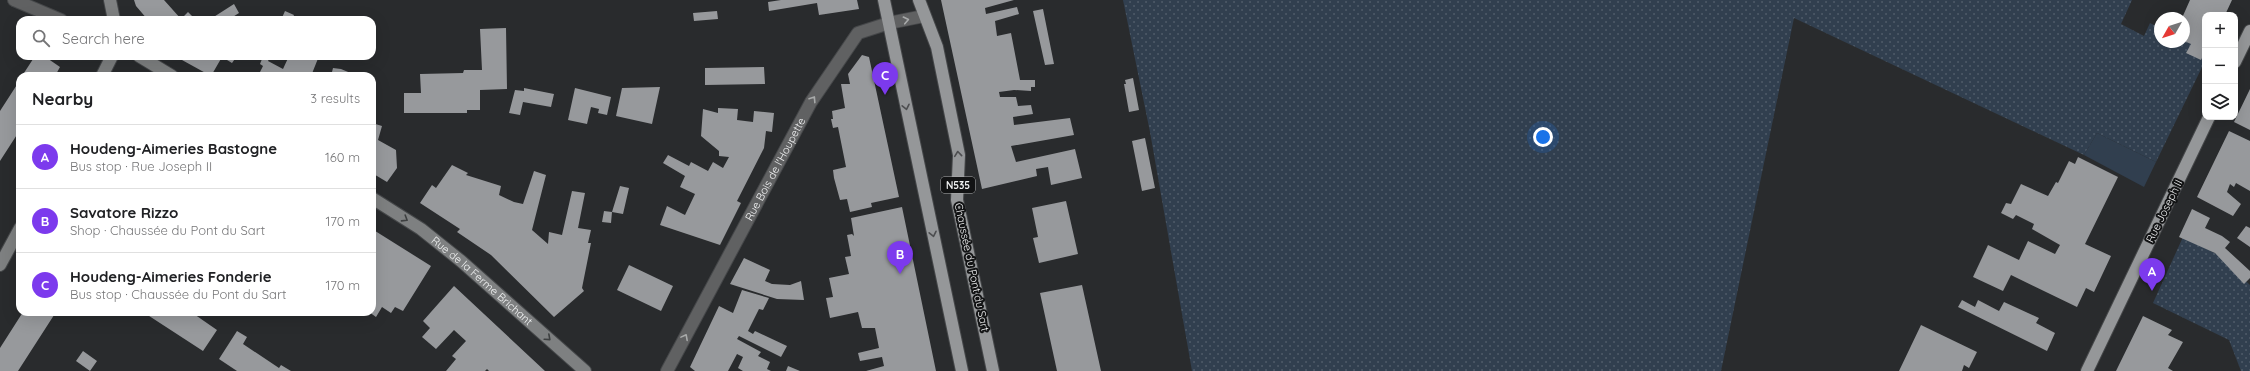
<!DOCTYPE html>
<meta charset="utf-8">
<style>
body{margin:0;font-family:Quicksand,sans-serif;background:#f2f2f2;color:#202124}
.controls{position:absolute;right:12px;top:12px;display:grid;overflow:hidden;border-radius:8px;box-shadow:0 4px 16px #0002}
.controls button{width:36px;height:36px;display:grid;place-items:center;padding:0;border:0;border-bottom:1px solid #e0e0e0;background:#fff;color:#202124;font:20px sans-serif}
.compass{position:absolute;left:2154px;top:12px;width:36px;height:36px;border-radius:50%;background:#fff;box-shadow:0 4px 16px #0002;rotate:231deg}
.you{position:absolute;left:1543px;top:137px;width:14px;height:14px;margin:-10px;border:3px solid #fff;border-radius:50%;background:#1a73e8;box-shadow:0 0 0 6px #1a73e833}
.badge{display:grid;place-items:center;width:26px;height:26px;border-radius:50%;background:#7c3aed;color:#fff;font-size:13px;font-weight:700}
.pin{position:absolute;translate:-50% -33px;filter:drop-shadow(0 1px 2px #0008)}
.pin::after{content:'';position:absolute;top:21px;width:14px;height:12px;background:inherit;clip-path:polygon(0 0,100% 0,50% 100%)}
.list{margin:0;padding:0;list-style:none}
h2{display:flex;justify-content:space-between;align-items:center;height:52px;margin:0;padding:0 16px;font-size:17px}
h2 small{font-size:13px;font-weight:400;color:#757577}
.list li{display:grid;grid-template-columns:26px 1fr auto;gap:12px;align-items:center;box-sizing:border-box;height:64px;padding:0 16px;border-top:1px solid #e0e0e0}
.list b{display:block;font-size:15px;white-space:nowrap}
.list p{margin:0;font-size:13px;white-space:nowrap;color:#757577}
.list em{font-size:13px;font-style:normal;color:#757577}
.icon{flex:none;width:22px;height:22px;fill:none;stroke:currentColor;stroke-width:2;stroke-linecap:round;stroke-linejoin:round}
.map{position:relative;flex:none;width:2250px;height:371px;overflow:hidden}
.search{position:absolute;background:#fff;box-shadow:0 4px 16px #0002;left:16px;top:16px;width:360px;height:44px;display:flex;align-items:center;gap:10px;box-sizing:border-box;padding:0 14px;border-radius:12px;color:#757577;font-size:15px}
.panel{position:absolute;background:#fff;box-shadow:0 4px 16px #0002;left:16px;top:72px;width:360px;height:244px;border-radius:12px}
.map>svg:first-child{display:block}
.grass{fill:url(#grass-dots)}
.garden{fill:#313f4f}
.building{fill:#97999c}
.lines{fill:none;stroke-linecap:round;stroke-linejoin:round}
.street-casing{stroke:#454749;stroke-width:14}
.secondary-casing{stroke:#454749;stroke-width:14}
.primary-casing{stroke:#454749;stroke-width:14}
.street{stroke:#606162;stroke-width:12}
.secondary{stroke:#7e8081;stroke-width:12}
.primary{stroke:#959799;stroke-width:12}
.oneway{stroke:#a8aaaa}
.oneway2{stroke:#4d4e50}
.oneway3{stroke:#3d3f40}
.labels{text-anchor:middle;stroke-width:4;stroke-linejoin:round;paint-order:stroke}
.shield{fill:#121314;stroke:#aeafb0;stroke-width:1}
.shield-label{font-size:10px;font-weight:bold;fill:#f1f2f3}
.street-label{font-size:11px;fill:#f1f2f3;stroke:#121314}
</style>
<div class="map">
<svg width="2250" height="371" viewBox="0 0 2250 371">
<defs>
<pattern id="grass-dots" width="8" height="8" patternUnits="userSpaceOnUse"><rect width="8" height="8" fill="#313f4f"/><path d="M2 2h.1M6 6h.1" fill="none" stroke="#4f5b69" stroke-width="1.8" stroke-linecap="round"/></pattern>
</defs>
<rect width="100%" height="100%" fill="#292b2d"/>
<!-- grass -->
<path class="grass" d="M 1123,0 L 2132,0 L 2121,24 L 2144,36 L 2150,23 L 2160,28 L 2160,42 L 2184,42 L 2184,40 L 2192,44 L 2189,50 L 2205,58 L 2205,61 L 2156,162 L 2097,133 L 2084,155 L 1794,18 L 1721,371 L 1192,371 L 1150,132 Z
M 2183,237 L 2217,254 L 2250,285 L 2250,371 L 2241,371 L 2229,340 L 2153,303 Z"/>
<!-- garden -->
<path class="garden" d="M 2097,133 L 2156,162 L 2144,187 L 2084,155 Z"/>
<!-- building -->
<path class="building" d="M 134,0 L 164,0 L 181,19 L 188,12 L 196,20 L 148,20 L 136,6 Z
M 781,0 L 857,0 L 859,9 L 819,15 L 817,3 L 769,11 L 768,2 Z
M 941,0 L 1014,0 L 985,8 L 986,14 L 1017,7 L 1019,14 L 995,21 L 997,36 L 1011,33 L 1020,80 L 1035,80 L 1035,87 L 1031,87 L 1031,91 L 1014,90 L 999,92 L 1000,97 L 1016,97 L 1018,106 L 1031,105 L 1033,114 L 1013,117 L 1014,125 L 1070,118 L 1074,135 L 1011,146 L 1016,162 L 1075,149 L 1082,178 L 1051,185 L 1048,167 L 1036,169 L 1037,176 L 982,189 Z
M 2190,0 L 2232,0 L 2225,15 L 2205,15 L 2205,51 L 2201,60 L 2186,53 L 2191,44 L 2184,41 L 2184,18 L 2182,18 Z
M 234,4 L 239,13 L 228,20 L 209,20 Z
M 1043,9 L 1054,64 L 1045,65 L 1033,11 Z
M 285,11 L 294,15 L 292,20 L 281,20 Z
M 717,11 L 718,19 L 694,21 L 693,13 Z
M 506,28 L 507,89 L 480,90 L 480,110 L 467,110 L 467,113 L 404,113 L 404,93 L 421,93 L 420,74 L 463,73 L 464,70 L 482,70 L 480,29 Z
M 862,55 L 869,57 L 899,197 L 871,203 L 872,207 L 850,212 L 847,199 L 840,200 L 834,178 L 833,170 L 846,167 L 838,127 L 833,128 L 831,119 L 833,119 L 832,111 L 845,108 L 841,84 L 850,84 L 848,74 Z
M 35,56 L 44,56 L 60,67 L 55,76 L 22,76 Z
M 181,56 L 237,56 L 232,63 L 222,57 L 211,76 L 182,60 Z
M 257,56 L 274,56 L 273,58 L 270,57 L 268,61 L 283,69 L 289,56 L 319,56 L 311,76 L 258,76 L 263,66 L 260,64 L 262,59 Z
M 764,67 L 765,84 L 705,85 L 705,68 Z
M 333,68 L 341,69 L 353,74 L 352,76 L 331,76 Z
M 1133,78 L 1139,110 L 1129,112 L 1124,84 L 1126,84 L 1125,80 Z
M 20,80 L 20,130 L 0,161 L 0,111 Z
M 660,87 L 652,124 L 616,116 L 622,88 Z
M 524,88 L 554,94 L 551,107 L 523,102 L 520,115 L 509,113 L 515,90 L 524,91 Z
M 575,88 L 611,97 L 607,115 L 598,113 L 599,109 L 591,107 L 587,124 L 568,120 Z
M 2250,89 L 2250,130 L 2234,122 Z
M 718,108 L 738,109 L 737,120 L 753,122 L 754,111 L 774,113 L 772,132 L 766,131 L 764,148 L 737,201 L 741,203 L 720,245 L 660,225 L 667,206 L 685,215 L 695,194 L 680,187 L 685,176 L 663,163 L 668,155 L 689,166 L 691,162 L 708,171 L 713,162 L 723,168 L 729,157 L 719,156 L 719,151 L 701,136 L 703,109 L 718,113 Z
M 372,123 L 382,126 L 378,140 L 396,150 L 397,168 L 387,182 L 372,173 Z
M 2229,131 L 2250,141 L 2250,191 L 2236,183 L 2234,187 L 2230,184 L 2227,192 L 2241,204 L 2233,216 L 2197,197 Z
M 1145,138 L 1155,188 L 1142,191 L 1132,141 Z
M 2078,157 L 2118,177 L 2085,244 L 2111,256 L 2094,292 L 2086,288 L 2077,307 L 2011,275 L 2003,291 L 1973,277 L 1988,245 L 2019,260 L 2028,241 L 2055,254 L 2060,245 L 2032,229 L 2034,224 L 2016,215 L 2013,219 L 2001,213 L 2006,203 L 2011,204 L 2021,184 L 2048,196 L 2056,182 L 2058,183 L 2069,161 L 2075,164 Z
M 452,165 L 468,173 L 466,175 L 501,186 L 499,195 L 514,202 L 523,204 L 534,171 L 546,175 L 532,230 L 548,244 L 549,232 L 562,235 L 572,191 L 585,193 L 578,228 L 591,230 L 588,243 L 591,243 L 582,288 L 584,291 L 554,317 L 491,255 L 457,232 L 460,229 L 420,203 L 432,185 L 436,188 Z
M 620,186 L 629,188 L 623,214 L 612,212 L 611,223 L 602,222 L 604,211 L 612,212 Z
M 1066,201 L 1078,254 L 1039,263 L 1033,238 L 1038,237 L 1032,208 Z
M 902,207 L 936,371 L 866,371 L 884,366 L 882,357 L 860,361 L 858,353 L 879,348 L 875,328 L 862,328 L 858,312 L 830,318 L 826,298 L 833,297 L 829,278 L 849,274 L 845,257 L 851,256 L 847,235 L 852,234 L 854,236 L 851,218 Z
M 2192,209 L 2210,218 L 2205,228 L 2222,236 L 2230,242 L 2225,248 L 2250,271 L 2250,278 L 2244,284 L 2215,253 L 2179,237 Z
M 2246,226 L 2250,228 L 2250,247 L 2237,238 Z
M 372,229 L 431,266 L 403,311 L 395,307 L 391,313 L 382,307 L 376,317 L 369,312 L 372,312 Z
M 744,258 L 770,270 L 765,281 L 772,284 L 790,285 L 801,281 L 804,300 L 777,299 L 730,284 Z
M 629,265 L 673,286 L 661,311 L 617,290 Z
M 1082,285 L 1101,371 L 1057,371 L 1040,293 Z
M 454,286 L 484,314 L 545,371 L 489,371 L 487,369 L 485,371 L 446,371 L 456,359 L 452,356 L 466,341 L 454,330 L 436,349 L 422,337 L 430,328 L 423,321 Z
M 742,290 L 769,298 L 763,310 L 759,309 L 748,331 L 753,334 L 755,331 L 787,346 L 781,357 L 739,336 L 737,339 L 761,352 L 758,356 L 770,362 L 767,369 L 771,371 L 743,371 L 738,368 L 743,357 L 737,354 L 728,371 L 695,371 L 690,367 L 719,306 L 733,313 Z
M 1962,300 L 1975,307 L 1978,300 L 1999,311 L 2004,302 L 2039,318 L 2036,323 L 2055,333 L 2047,351 L 1958,307 Z
M 23,312 L 56,312 L 18,371 L 0,371 L 0,348 Z
M 143,312 L 191,312 L 217,330 L 203,351 Z
M 2143,316 L 2172,330 L 2168,335 L 2183,342 L 2168,368 L 2173,371 L 2116,371 Z
M 1921,325 L 1977,352 L 1969,368 L 1964,365 L 1962,371 L 1899,371 Z
M 237,331 L 247,337 L 243,344 L 279,368 L 281,365 L 291,371 L 237,371 L 219,359 Z
M 83,351 L 97,361 L 90,371 L 76,361 Z
M 788,366 L 800,371 L 786,371 Z"/>
<g class="lines">
<!-- street casing -->
<g class="street-casing">
<g id="street">
<path d="M 14,0 L 61,20"/>
<path id="s1" d="M 667,371 L 811,102 L 858,33 L 889,23 L 924,16"/>
</g>
</g>
<!-- secondary casing -->
<g class="secondary-casing">
<g id="secondary">
<path d="M 110,0 L 114,20"/>
<path d="M 139,56 L 172,76"/>
<path d="M 102,76 L 112,56"/>
<path id="s2" d="M 372,198 L 421,229 L 461,261 L 585,371"/>
<path d="M 0,265 L 20,228"/>
</g>
</g>
<!-- primary casing -->
<g class="primary-casing">
<path id="primary" d="M 884,0 L 962,371
M 919,0 L 937,47 L 959,155 L 957,200 L 993,371
M 2235,62 L 2250,31
M 2087,371 L 2209,117"/>
</g>
<!-- street -->
<use href="#street" class="street"/>
<!-- secondary -->
<use href="#secondary" class="secondary"/>
<!-- primary -->
<use href="#primary" class="primary"/>
</g>
<!-- one-way arrows -->
<defs><path id="oneway-chevron" d="M-2-3.5L2.5 0L-2 3.5" fill="none" stroke-width="1.6" stroke-linecap="round" stroke-linejoin="round"/></defs>
<g class="oneway">
<use href="#oneway-chevron" transform="translate(906 20) rotate(-12)"/>
<use href="#oneway-chevron" transform="translate(813 99) rotate(-57)"/>
<use href="#oneway-chevron" transform="translate(685 337) rotate(-62)"/>
</g>
<g class="oneway2">
<use href="#oneway-chevron" transform="translate(906 107) rotate(78)"/>
<use href="#oneway-chevron" transform="translate(958 154) rotate(-96)"/>
<use href="#oneway-chevron" transform="translate(933 234) rotate(78)"/>
</g>
<g class="oneway3">
<use href="#oneway-chevron" transform="translate(405 219) rotate(32)"/>
<use href="#oneway-chevron" transform="translate(548 338) rotate(42)"/>
</g>
<g class="labels">
<!-- shield labels -->
<rect class="shield" x="941" y="177" width="34" height="16" rx="3"/>
<g class="shield-label">
<text x="958" y="189">N535</text>
</g>
<!-- street labels -->
<g class="street-label">
<text dy="4" stroke="none"><textPath href="#s1" startOffset="229">Rue Bois de l'Houpette</textPath></text>
<text transform="translate(2164 211) rotate(-64)" y="4">Rue Joseph II</text>
<text transform="translate(972 267) rotate(78)" y="4">Chaussée du Pont du Sart</text>
<text dy="4" stroke="none"><textPath href="#s2" startOffset="138">Rue de la Ferme Brichant</textPath></text>
</g>
</g>
</svg>
<div class="controls">
<button>+</button>
<button>−</button>
<button><svg class="icon" aria-label="layers" viewBox="0 0 24 24"><path d="M12 4l9 5-9 5-9-5zM3 14l9 5 9-5"/></svg></button>
</div>
<svg class="compass" viewBox="-18 -18 36 36"><path d="M0-13l5 13h-10z" fill="#e53935"/><path d="M0 13l5-13h-10z" fill="#757577"/></svg>
<div class="you"></div>
<div class="pin badge" style="left:2152px;top:291px">A</div>
<div class="pin badge" style="left:900px;top:274px">B</div>
<div class="pin badge" style="left:885px;top:95px">C</div>
<div class="search"><svg class="icon" aria-label="search" viewBox="0 0 24 24"><circle cx="10" cy="10" r="6"/><path d="M15 15l6 6"/></svg>Search here</div>
<section class="panel">
<h2>Nearby<small>3 results</small></h2>
<ul class="list">
<li><span class="badge">A</span><div><b>Houdeng-Aimeries Bastogne</b><p>Bus stop · Rue Joseph II</p></div><em>160 m</em></li>
<li><span class="badge">B</span><div><b>Savatore Rizzo</b><p>Shop · Chaussée du Pont du Sart</p></div><em>170 m</em></li>
<li><span class="badge">C</span><div><b>Houdeng-Aimeries Fonderie</b><p>Bus stop · Chaussée du Pont du Sart</p></div><em>170 m</em></li>
</ul>
</section>
</div>
